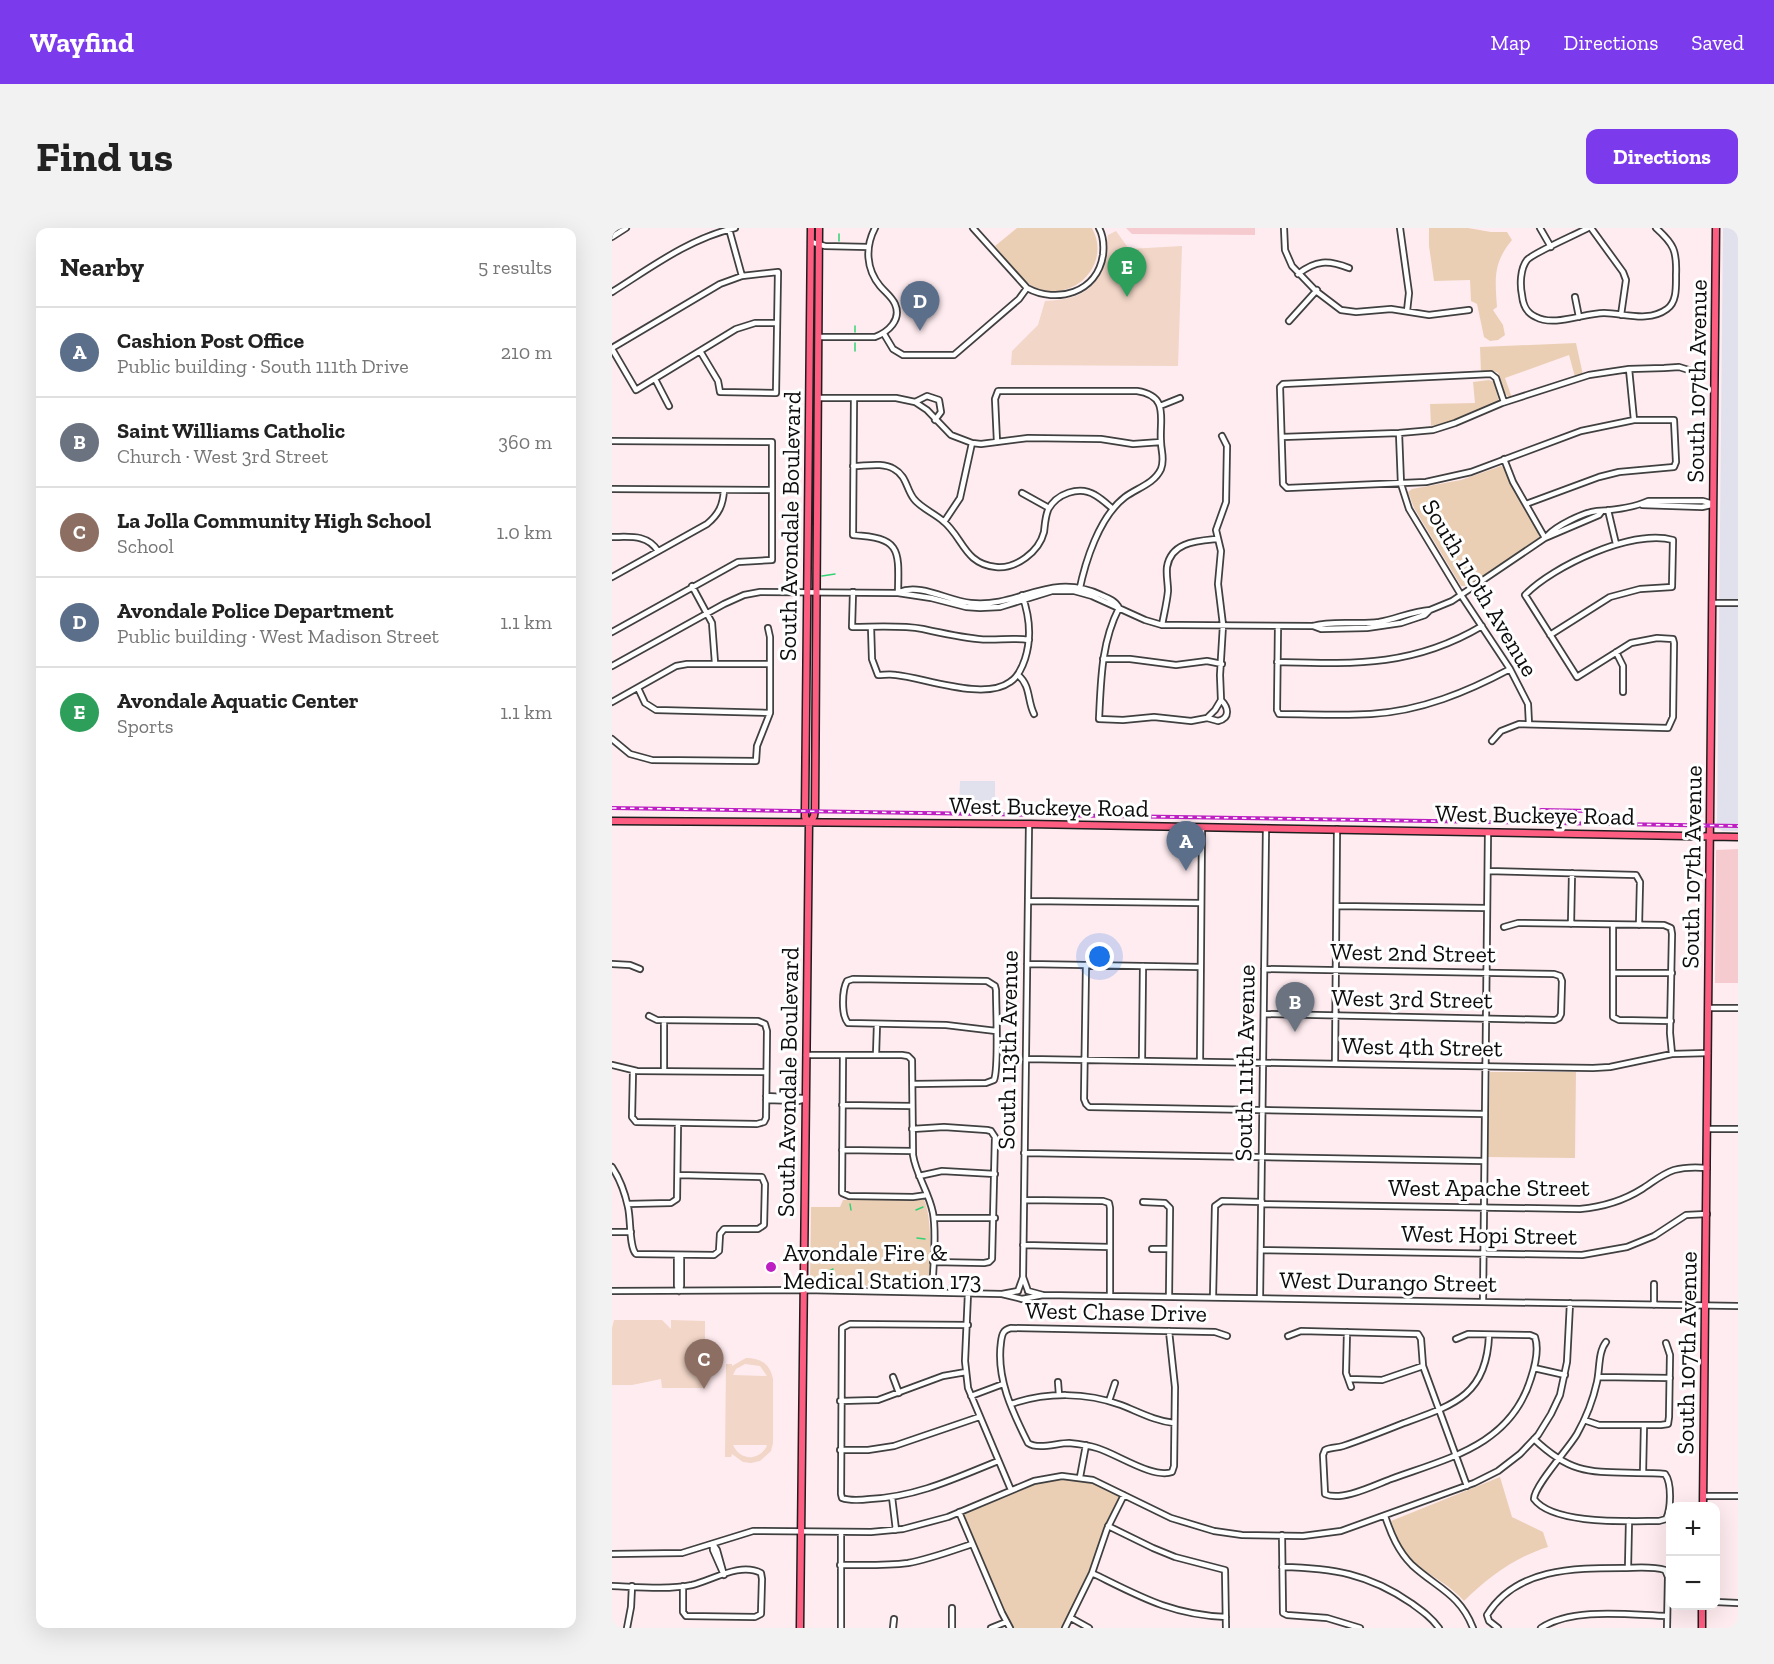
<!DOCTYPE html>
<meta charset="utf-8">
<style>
body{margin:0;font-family:"Zilla Slab",serif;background:#f2f2f2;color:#222}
.controls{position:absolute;right:18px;bottom:18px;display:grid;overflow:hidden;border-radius:12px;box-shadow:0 6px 24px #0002}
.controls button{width:54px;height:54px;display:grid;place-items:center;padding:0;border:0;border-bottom:2px solid #e0e0e0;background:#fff;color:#222;font:30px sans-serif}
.you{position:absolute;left:488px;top:729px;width:21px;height:21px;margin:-15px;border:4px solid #fff;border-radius:50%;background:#1a73e8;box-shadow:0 0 0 9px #1a73e833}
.badge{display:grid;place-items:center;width:39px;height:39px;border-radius:50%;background:#7c3aed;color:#fff;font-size:20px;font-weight:700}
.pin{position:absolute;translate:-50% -50px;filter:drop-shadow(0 2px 3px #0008)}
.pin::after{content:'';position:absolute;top:32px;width:21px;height:18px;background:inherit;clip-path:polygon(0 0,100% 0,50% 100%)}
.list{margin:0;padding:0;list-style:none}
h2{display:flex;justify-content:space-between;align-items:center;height:78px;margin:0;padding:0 24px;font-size:26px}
h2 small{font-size:20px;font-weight:400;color:#767676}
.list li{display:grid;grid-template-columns:39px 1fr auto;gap:18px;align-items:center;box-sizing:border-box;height:90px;padding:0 24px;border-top:2px solid #e0e0e0}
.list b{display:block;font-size:22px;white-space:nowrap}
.list p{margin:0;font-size:20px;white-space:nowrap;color:#767676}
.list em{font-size:20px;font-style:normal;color:#767676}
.map{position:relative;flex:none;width:1126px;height:1400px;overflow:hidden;border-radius:12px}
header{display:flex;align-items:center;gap:36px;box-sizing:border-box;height:84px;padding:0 30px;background:#7c3aed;color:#fff}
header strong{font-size:28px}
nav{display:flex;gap:33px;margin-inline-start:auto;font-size:21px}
.intro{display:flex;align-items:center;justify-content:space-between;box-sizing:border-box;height:144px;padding:0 36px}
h1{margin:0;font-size:42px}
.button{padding:15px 27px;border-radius:12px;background:#7c3aed;color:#fff;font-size:21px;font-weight:700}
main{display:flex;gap:36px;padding:0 36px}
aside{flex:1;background:#fff;border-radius:12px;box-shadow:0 6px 24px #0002}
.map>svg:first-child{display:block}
.industrial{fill:#e0e1ec}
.farmland{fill:#f6cbcf}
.green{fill:#ebcfb5}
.pitch{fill:#f2d6c7;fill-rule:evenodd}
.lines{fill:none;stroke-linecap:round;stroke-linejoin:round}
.stream{stroke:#32d374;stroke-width:1.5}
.minor-casing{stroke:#404040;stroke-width:8}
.major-casing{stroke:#1e1e1e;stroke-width:9}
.minor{stroke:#fff;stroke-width:4.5}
.major{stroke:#fe5d82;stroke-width:6}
.rail-casing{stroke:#bd1fc3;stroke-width:4}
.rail{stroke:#fff;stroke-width:1.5;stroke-dasharray:4.5;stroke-linecap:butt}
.poi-dot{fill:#bd1fc3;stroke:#fff;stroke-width:2}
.labels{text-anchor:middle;stroke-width:6;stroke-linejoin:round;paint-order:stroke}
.street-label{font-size:24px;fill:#0d0d0d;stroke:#fff}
.poi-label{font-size:24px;fill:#0d0d0d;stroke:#fff;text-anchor:start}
</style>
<header>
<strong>Wayfind</strong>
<nav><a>Map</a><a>Directions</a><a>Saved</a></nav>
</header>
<div class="intro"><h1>Find us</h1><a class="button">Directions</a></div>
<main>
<aside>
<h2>Nearby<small>5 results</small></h2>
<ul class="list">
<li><span class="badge" style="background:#5c6f8a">A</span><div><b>Cashion Post Office</b><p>Public building · South 111th Drive</p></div><em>210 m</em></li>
<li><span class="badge" style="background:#6b7280">B</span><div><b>Saint Williams Catholic</b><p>Church · West 3rd Street</p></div><em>360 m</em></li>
<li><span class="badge" style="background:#8d6e63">C</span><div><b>La Jolla Community High School</b><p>School</p></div><em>1.0 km</em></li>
<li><span class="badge" style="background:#5c6f8a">D</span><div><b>Avondale Police Department</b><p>Public building · West Madison Street</p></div><em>1.1 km</em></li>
<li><span class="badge" style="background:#2e9e5b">E</span><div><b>Avondale Aquatic Center</b><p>Sports</p></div><em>1.1 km</em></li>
</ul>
</aside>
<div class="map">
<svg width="1126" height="1400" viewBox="0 0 1126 1400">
<rect width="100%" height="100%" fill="#ffecf0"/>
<!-- industrial -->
<path class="industrial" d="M 1111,0 L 1126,0 L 1126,603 L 1111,603 L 1105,600 Z
M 348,553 L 383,553 L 383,577 L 347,576 Z"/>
<!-- farmland -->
<path class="farmland" d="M 514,0 L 643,0 L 643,7 L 520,6 Z
M 1126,621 L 1126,755 L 1103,755 L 1104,622 Z"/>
<!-- green -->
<path class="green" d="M 405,0 L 480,0 C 500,36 462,75 425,60 C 408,54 395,32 383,18 Z
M 817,0 L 856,0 L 879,4 L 895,4 L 900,12 C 881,35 883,50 885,79 L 881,82 L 891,97 L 893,107 L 886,112 L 878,113 L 872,109 L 865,76 L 859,73 L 858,52 L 822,53 L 817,18 Z
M 964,115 L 971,147 L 963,149 L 957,127 L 893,150 L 900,170 L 897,170 L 893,165 L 886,145 L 882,143 L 869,145 L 868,119 Z
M 877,152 L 882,154 L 887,174 L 838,194 L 819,198 L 818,176 L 863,175 L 861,154 Z
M 889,238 L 892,239 L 901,260 L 926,303 L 927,310 L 856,358 L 849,358 L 802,280 L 796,264 L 800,261 L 849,252 Z
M 878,844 L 964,844 L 963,930 L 876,929 Z
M 231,972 L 312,972 C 320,987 320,1042 315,1059 L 200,1057 L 198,1054 L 199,979 L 228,979 Z
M 888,1249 L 900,1289 L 931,1304 L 936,1319 C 901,1330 877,1349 852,1373 C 836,1354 805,1342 792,1324 C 786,1316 783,1302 779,1293 Z
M 434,1250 L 475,1251 L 512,1267 L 495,1301 L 480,1345 L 453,1400 L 398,1400 L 347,1284 Z"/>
<!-- pitch -->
<path class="pitch" d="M 504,3 L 517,21 L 570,18 L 566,138 L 399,137 L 400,123 L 426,97 L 433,73 C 483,71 490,52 496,7 Z
M 2,1092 L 50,1092 L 59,1101 L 59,1092 L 93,1093 L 93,1160 L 50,1160 L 49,1151 L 20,1157 L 0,1157 L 0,1100 Z
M 134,1130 C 149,1130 158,1136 161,1151 L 161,1215 L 159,1223 L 148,1233 L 139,1235 L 131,1234 L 120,1226 L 119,1229 L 113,1229 L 114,1136 L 120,1136 L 120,1138 ZM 133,1136 L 148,1138 L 155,1148 L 121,1147 L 124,1141 ZM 121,1217 L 154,1217 L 155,1218 C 147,1233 128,1233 121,1217 Z"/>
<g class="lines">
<!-- stream -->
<path class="stream" d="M 227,13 L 227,6
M 243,104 L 243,98
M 243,123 L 243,115
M 210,348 L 223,346
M 238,976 L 239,982
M 304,982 L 311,979
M 305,1010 L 313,1011
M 200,1050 L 205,1050 L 221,1041"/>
<!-- minor casing -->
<g class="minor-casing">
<path id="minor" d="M 361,0 L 415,60 C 445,76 485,65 491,27 C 492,18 492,9 487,0
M 672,0 L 673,22 L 680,38 L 704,63 L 729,82 L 744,84 L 779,81 L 817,87 L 857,82
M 788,0 L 797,65 L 795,83
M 928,0 L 939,19
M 976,0 C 965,6 921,25 915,32 C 908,41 908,57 910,67 C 911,77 914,85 924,89 C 942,99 972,85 992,85 C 1012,85 1036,95 1055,81 C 1065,74 1064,59 1064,47 C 1065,23 1062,16 1044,0
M 979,0 L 1011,44 L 1014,52 L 1009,87
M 117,1 L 130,48
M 0,9 L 14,0
M 199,14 L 213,18 L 256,19
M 686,46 C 704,32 716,32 737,40
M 0,64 C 38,40 78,10 123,0
M 963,69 L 967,89
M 677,93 L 705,62
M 272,106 L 281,121 L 291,127 L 342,127 L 407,71 L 415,60
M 207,109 L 263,109 C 276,104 290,92 283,76 C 280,69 273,64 268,58 C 254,41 253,19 263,0
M 0,120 L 108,56 L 130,48 L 166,44 L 164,165 L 108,164 L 106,153 L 88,123
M 0,121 L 24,162 L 124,101 L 143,95 L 165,95
M 1017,141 L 1022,192
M 43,151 L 57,178
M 206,170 L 284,170 L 303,174 L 315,182 L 339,207 L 360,215 L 369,216 L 416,210 L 489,211 L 521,216 L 549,214
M 242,170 L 241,307 C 289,310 287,321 286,365
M 303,174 L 315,168 L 327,172 L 329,184 L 323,192
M 892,174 L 884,150 L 879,146 L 671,156 L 668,159 L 671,256 L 675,260 L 814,254 L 859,244 L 969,203 L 1022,192 L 1062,192 L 1064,234 L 1062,239 L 1007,244 L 987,249 L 914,276
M 548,178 L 568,170
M 787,205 L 789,256 L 797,281 L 849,367 L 898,441 L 916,476 L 917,496
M 670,209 L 787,205 L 821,202 L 843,195 L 890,175 L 977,147 L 1017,141 L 1052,140 L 1067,139 L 1080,143
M 0,213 L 160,214 L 160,332 L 126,334 L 0,404
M 385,214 L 383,171 L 386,163 L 525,163 C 558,168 547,191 549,214 C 549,223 553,231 549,241 C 542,256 525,260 513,269 C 487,289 473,334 467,364
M 892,231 L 901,254 L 933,310
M 241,238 C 254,238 271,234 282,241 C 295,248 294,261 302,271 C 309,280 322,285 331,293 C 351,309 352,336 384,339 C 404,341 427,324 432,304 C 433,296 433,290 436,282 C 444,266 467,257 483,267 C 490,271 495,276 501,281
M 0,261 L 160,262
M 410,265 L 437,280
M 1030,277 L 1090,279 L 1099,277
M 996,282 L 1004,316
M 332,294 L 348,270 L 360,215
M 935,308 C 944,298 972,284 985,283 C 1001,282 1021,280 1036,273 L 1091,273 L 1101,276
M 0,309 C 18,309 35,306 46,323
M 0,349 L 95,296 C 107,286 111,277 112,262
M 80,358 L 100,395 L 103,435
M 241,364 L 240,399 C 263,399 288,397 311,401 C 329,405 347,409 366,411 C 383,413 400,409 417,412
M 287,364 C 309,355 336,373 359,375 C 408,380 437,343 489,367 C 496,370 504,373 507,380
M 1100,375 L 1126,375
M 507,380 C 489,415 489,453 487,491 L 511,492 L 542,489 L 579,493 L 595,490 L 603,482 L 609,472 L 608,447 L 611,397 L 606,356 L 609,323 L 604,302 L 614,274 L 615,218 L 610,208
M 550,397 C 552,386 555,374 556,363 C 556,355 554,347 555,339 C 559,314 585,313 605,311
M 666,398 L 665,482 L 667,486 C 698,486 729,488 759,486 C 809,483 855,464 898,441
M 701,398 L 709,401 L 755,400 L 789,395 L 813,387 L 818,382 L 840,373 L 933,310 L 987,287 L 990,283
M 259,399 L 260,431 L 266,447 C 272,447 278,446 284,447 C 313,450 372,473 398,454 C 406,449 410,440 413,431 C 420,409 418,389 410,367
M 1004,424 L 1011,438 L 1011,464
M 491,431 L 518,431 L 564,437 L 595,433 L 610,436
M 665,434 C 742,436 801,439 870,398
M 0,438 L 112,376 L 132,367 L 148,364 L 286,365 L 319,370 L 354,379 L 368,380 L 388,379 L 440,363 L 462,363 L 480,368 L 533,392 L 550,397 L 567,397 L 701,398 C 721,392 746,397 767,394 C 784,391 801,383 818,382
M 406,447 C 419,458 415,472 422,486
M 26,460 L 33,475 L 44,482 L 158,485
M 0,474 L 64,438 L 75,436 L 158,436
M 595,490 L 606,493 C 619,490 616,479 609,472
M 0,511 L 18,526 L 40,532 L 144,533 L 145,518 L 158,485 L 158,409 L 156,400
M 880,513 L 889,503 L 907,496 L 1056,500 L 1061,489 L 1062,415 L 1061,411 L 1045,410 L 1019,415 L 965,449 L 913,367 C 941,338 1020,301 1061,312 L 1060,359 L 1028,361 L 998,369 L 938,407
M 876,643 L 1024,647 L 1028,654 L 1027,697
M 416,673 L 589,675
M 725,678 L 875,680
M 959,696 L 960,645
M 1001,697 L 1001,789 L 1007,792 L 1059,793
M 892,699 L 906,695 L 1052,697 L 1059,700 L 1060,706 L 1058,805 L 1060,826
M 0,736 L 18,737 L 28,741
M 415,736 L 588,739
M 474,737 L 472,871 L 474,876 L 477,879 L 873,886
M 1001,745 L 1060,745
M 1096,780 L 1126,780
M 652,786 L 943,792 L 947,790 L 949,786 L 950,753 L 948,748 L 942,746 L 652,741
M 194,827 L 290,827 L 296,828 L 300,832 L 301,927 C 304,947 317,964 321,985 C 325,1007 321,1041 320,1064
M 231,827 L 230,965 L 237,968 L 301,969 L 315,967
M 264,827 L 265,796
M 414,831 L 981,840 L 998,839 L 1060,826 L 1096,825
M 530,833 L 531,738
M 588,834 L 590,599
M 723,836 L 725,601
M 0,837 L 25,843 L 154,844
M 21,843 L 20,889 L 24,894 L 145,896 L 152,894 L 154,890 L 155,803 L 153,796 L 146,793 L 45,792 L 37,788
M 52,843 L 52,792
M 301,856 L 374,855 L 382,852 C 387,840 384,780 384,762 L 383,758 L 375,753 L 241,751 L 235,753 C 230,762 229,787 236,795 L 334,797 L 384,803
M 154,868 L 191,870
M 154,872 L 186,873 L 194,871
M 230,877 L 300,878
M 300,901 L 332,899 L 375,902 L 379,903 L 383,909 L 380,1031 L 377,1034 L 372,1035 L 321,1034
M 1095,901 L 1126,901
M 230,922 L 300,923
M 412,925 L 872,933
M 0,939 C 8,951 13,965 16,979 C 19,991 17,1019 24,1026 L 102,1027 L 107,1023 L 108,1006 L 112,1001 L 146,1001 L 152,997 L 153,956 L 150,949 L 66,947
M 307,948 L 330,943 L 383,946
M 412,972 L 491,973 L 497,975 L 498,980 L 498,1068
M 531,974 L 553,975 L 558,980 L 557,1069
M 16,976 L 59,975 L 65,971 L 66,895
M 649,976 L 968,981 C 990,979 1011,973 1030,961 C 1041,954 1050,946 1062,942 C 1073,939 1084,939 1095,940
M 322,990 L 383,990
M 0,1004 L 19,1004
M 411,1017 L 498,1019
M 540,1021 L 557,1021
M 649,1022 L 970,1027 L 1015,1019 L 1042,1008 L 1074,987 L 1095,986
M 65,1027 L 65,1058 L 67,1063
M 411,1049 L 416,1063
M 0,1063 L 192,1062 L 390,1066 L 406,1063
M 67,1063 L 69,1058 L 69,1027
M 406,1063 L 411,1049 L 417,596
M 416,1063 L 431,1067 L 1126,1078
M 356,1065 L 353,1133 L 356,1160 L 399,1262
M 390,1066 L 410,1071 L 431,1067
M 601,1069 L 603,978 L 610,973 L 650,974
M 648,1070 L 654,600
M 871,1074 L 876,604
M 1042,1077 L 1042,1056
M 356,1097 L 238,1096 L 230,1100 L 229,1266 L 230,1270 C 238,1273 249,1272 258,1271 C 304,1269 344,1250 386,1233
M 557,1103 L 563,1159 L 562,1238 L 560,1244 C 541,1251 505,1226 485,1220 C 476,1217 467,1216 457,1215 C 445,1215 426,1222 416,1215 C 400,1183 384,1150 389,1114 C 390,1106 391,1102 399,1100 L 603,1104 L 615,1108
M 735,1104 L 734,1145 L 739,1159
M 676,1108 L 689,1103 L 806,1106 L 809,1111 L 811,1138 L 855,1258
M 844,1111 L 856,1106 L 918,1107 L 923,1109 C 927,1121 923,1138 919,1150 C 899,1217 837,1230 779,1251 C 763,1257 729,1274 713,1266 L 711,1227 L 713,1222 C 719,1219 725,1220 731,1218 C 752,1211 772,1203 792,1195 C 842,1177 875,1167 877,1107
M 922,1140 L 953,1147
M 281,1149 L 287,1165
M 986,1149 L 1058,1150
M 737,1151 L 770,1152 L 811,1138
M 446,1154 L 447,1167
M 359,1168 L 391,1156
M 228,1173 L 266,1172 L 331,1148 L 354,1144
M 497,1173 L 503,1155
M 399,1176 C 435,1164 474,1164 509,1177 C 527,1184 543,1193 562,1195
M 972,1192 L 987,1197 L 1049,1197 L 1056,1196 L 1057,1189 L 1058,1127 L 1054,1115
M 922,1211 C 959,1246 977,1244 1025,1245 C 1035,1245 1044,1245 1053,1246 C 1060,1255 1059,1281 1054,1291 L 1047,1293 C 1017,1293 941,1297 922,1271 C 922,1258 957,1220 965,1206 C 974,1190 981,1172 985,1154 C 988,1141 986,1124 994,1114
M 228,1222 L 256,1222 L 282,1218 L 367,1189
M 1031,1245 L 1032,1197
M 468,1249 L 474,1217
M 1091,1268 L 1126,1268
M 280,1269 L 284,1302
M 347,1284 L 390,1385 L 398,1400
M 773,1288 C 779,1306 786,1323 800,1337 C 825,1360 848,1366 861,1400
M 496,1298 L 541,1320 L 563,1329 L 613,1342 L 614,1400
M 229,1304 L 229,1400
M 670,1307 L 671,1385 L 675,1387 L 715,1390 L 748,1400
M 101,1316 L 101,1322 L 112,1347
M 101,1316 L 105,1322 L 112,1347
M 0,1326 L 70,1325 L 141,1303 L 259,1304 L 291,1301 L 336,1289 L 422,1253 L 450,1248 L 481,1252 L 559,1290 L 602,1303 L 630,1307 L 691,1308 L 729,1303 L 862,1255 L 886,1243 L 908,1226 L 926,1207 L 939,1186 L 948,1167 L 955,1134 L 958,1075
M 228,1337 C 251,1337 273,1338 296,1335 C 318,1331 339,1323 360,1316
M 670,1339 C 721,1340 757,1346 799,1375 C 810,1383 819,1389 827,1400
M 1016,1340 L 1017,1293
M 480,1345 C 527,1368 559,1387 614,1389
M 0,1358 C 26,1359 55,1362 80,1357 C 101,1352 128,1334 149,1345 L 150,1351 L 149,1386 L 143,1389 L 74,1388 L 71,1384 L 71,1358
M 1104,1374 L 1126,1375
M 459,1390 L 477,1400
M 15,1400 L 19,1379 L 20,1358
M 281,1400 L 282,1391
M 340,1400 L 340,1380
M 379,1400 L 394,1394
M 453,1400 L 480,1345 L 495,1301 L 512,1267
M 886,1400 L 877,1393 L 875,1387 C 904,1340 962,1340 1010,1340 C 1024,1340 1040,1338 1053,1342 L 1056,1349 L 1055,1400
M 929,1400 C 961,1379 1018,1387 1055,1388"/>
</g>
<!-- major casing -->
<g class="major-casing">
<path id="major" d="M 0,593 L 417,596 L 1126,609
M 197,596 L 202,588 L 203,581 L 207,0
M 1091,1278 L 1104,0
M 188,1400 L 197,596 L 193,589 L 193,581 L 199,0
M 1090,1400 L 1090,1378"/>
</g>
<!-- minor -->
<use href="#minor" class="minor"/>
<!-- major -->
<use href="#major" class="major"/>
<!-- rail casing -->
<g class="rail-casing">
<path id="rail" d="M 0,580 L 1126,598
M 929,582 L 978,583 L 1015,590"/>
</g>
<!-- rail -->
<use href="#rail" class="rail"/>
</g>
<!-- markers -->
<circle class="poi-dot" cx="159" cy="1039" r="6"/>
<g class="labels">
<!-- street labels -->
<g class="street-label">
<text transform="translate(1085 153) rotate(-89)" y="8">South 107th Avenue</text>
<text transform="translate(178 298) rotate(-89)" y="8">South Avondale Boulevard</text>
<text transform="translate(868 360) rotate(59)" y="8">South 110th Avenue</text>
<text transform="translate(437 579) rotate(1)" y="8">West Buckeye Road</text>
<text transform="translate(923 587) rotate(1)" y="8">West Buckeye Road</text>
<text transform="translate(1080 639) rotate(-89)" y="8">South 107th Avenue</text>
<text transform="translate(801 725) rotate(1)" y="8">West 2nd Street</text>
<text transform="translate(800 771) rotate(1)" y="8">West 3rd Street</text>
<text transform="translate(810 819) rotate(1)" y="8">West 4th Street</text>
<text transform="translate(396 822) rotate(-89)" y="8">South 113th Avenue</text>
<text transform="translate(633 835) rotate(-89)" y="8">South 111th Avenue</text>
<text transform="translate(176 854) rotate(-89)" y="8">South Avondale Boulevard</text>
<text x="877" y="968">West Apache Street</text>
<text transform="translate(877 1007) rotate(1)" y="8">West Hopi Street</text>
<text transform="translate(776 1054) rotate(1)" y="8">West Durango Street</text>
<text transform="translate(504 1084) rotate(1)" y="8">West Chase Drive</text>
<text transform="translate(1075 1125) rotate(-89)" y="8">South 107th Avenue</text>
</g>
<!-- poi labels -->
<g class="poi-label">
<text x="171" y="1033">Avondale Fire &amp;<tspan x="171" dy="28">Medical Station 173</tspan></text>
</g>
</g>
</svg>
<div class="controls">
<button>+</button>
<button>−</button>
</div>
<div class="you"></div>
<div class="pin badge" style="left:574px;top:643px;background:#5c6f8a">A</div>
<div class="pin badge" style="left:683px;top:804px;background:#6b7280">B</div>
<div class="pin badge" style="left:92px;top:1161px;background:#8d6e63">C</div>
<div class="pin badge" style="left:308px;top:103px;background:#5c6f8a">D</div>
<div class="pin badge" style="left:515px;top:69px;background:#2e9e5b">E</div>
</div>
</main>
